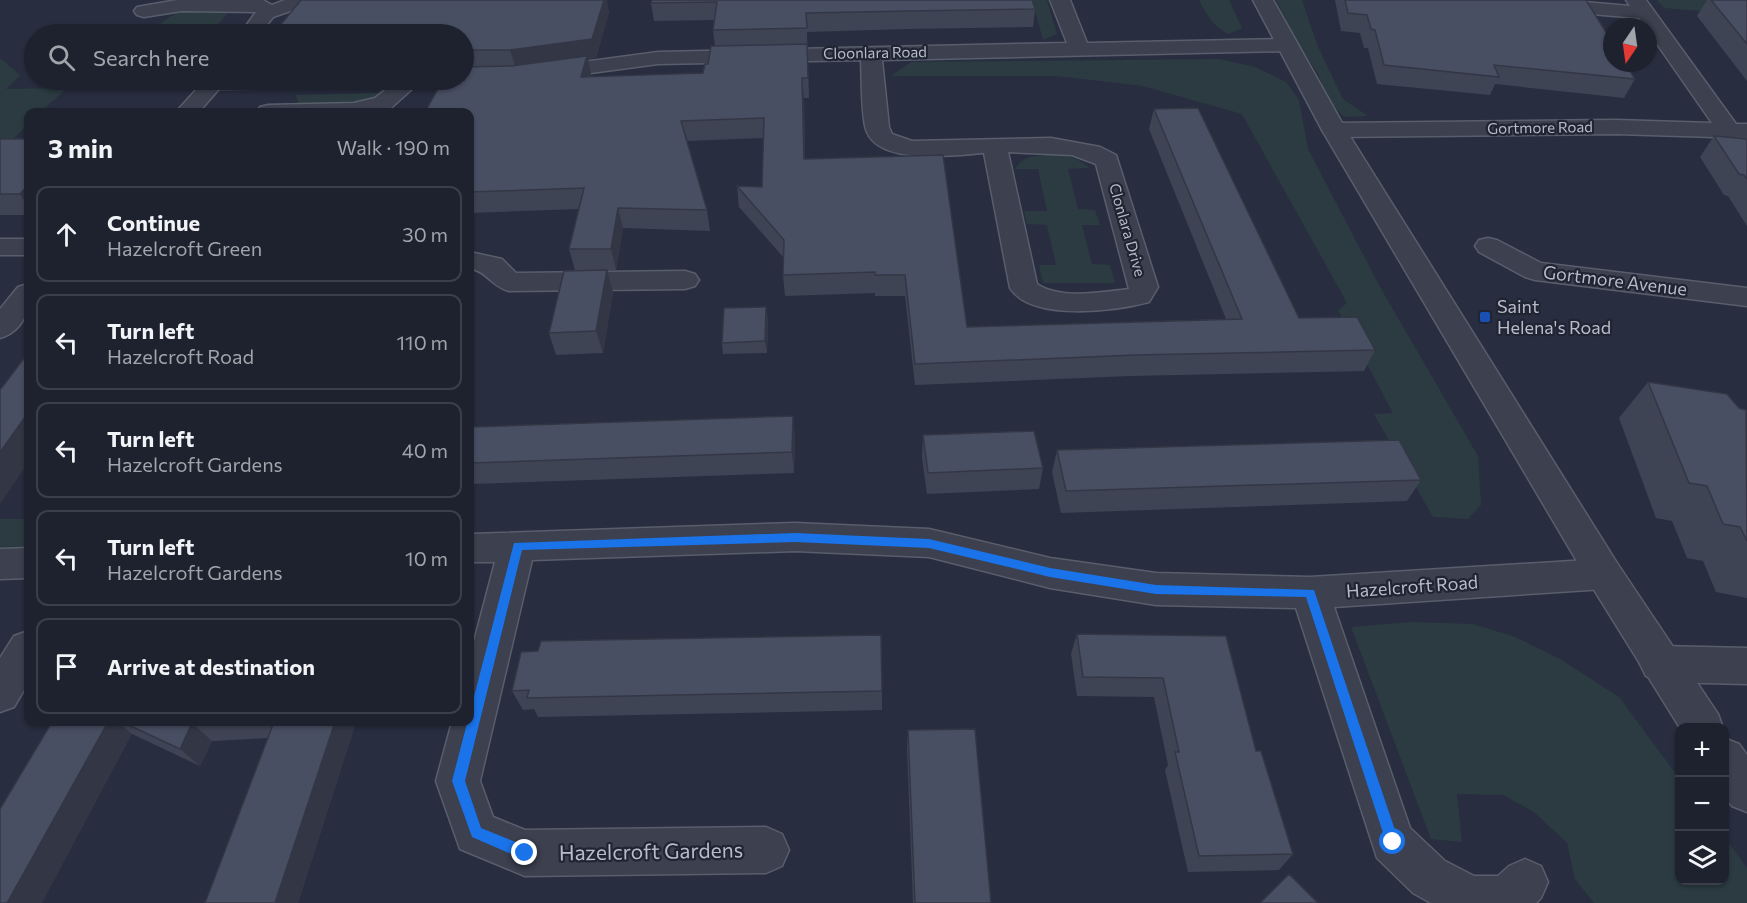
<!DOCTYPE html>
<meta charset="utf-8">
<style>
body{margin:0;font-family:Commissioner,sans-serif;background:#2b2f3b;color:#f1f3f6}
.controls{position:absolute;right:18px;bottom:18px;display:grid;overflow:hidden;border-radius:12px;box-shadow:0 2px 4px #0004}
.controls button{width:54px;height:54px;display:grid;place-items:center;padding:0;border:0;border-bottom:2px solid #3c3f4b;background:#1e222f;color:#f1f3f6;font:30px sans-serif}
.compass{position:absolute;left:1603px;top:18px;width:54px;height:54px;border-radius:50%;background:#1e222f;box-shadow:0 2px 4px #0004;rotate:193deg}
.stop{position:absolute;width:18px;height:18px;margin:-14px;border:4px solid #1a73e8;border-radius:50%;background:#fff}
.stop.end{background:#1a73e8;border-color:#fff;box-shadow:0 2px 6px #0008}
.list{margin:0;padding:0;list-style:none}
h2{display:flex;justify-content:space-between;align-items:center;height:78px;margin:0;padding:0 24px;font-size:26px}
h2 small{font-size:20px;font-weight:400;color:#a1a4aa}
.list li{display:grid;grid-template-columns:39px 1fr auto;gap:18px;align-items:center;box-sizing:border-box;height:96px;margin:0 12px 12px;padding:0 12px;border:2px solid #3c3f4b;border-radius:12px}
.list b{display:block;font-size:22px;white-space:nowrap}
.list p{margin:0;font-size:20px;white-space:nowrap;color:#a1a4aa}
.list em{font-size:20px;font-style:normal;color:#a1a4aa}
.icon{flex:none;width:33px;height:33px;fill:none;stroke:currentColor;stroke-width:2;stroke-linecap:round;stroke-linejoin:round}
.map{position:relative;flex:none;width:1747px;height:903px;overflow:hidden}
.search{position:absolute;background:#1e222f;box-shadow:0 2px 4px #0004;left:24px;top:24px;width:450px;height:66px;display:flex;align-items:center;gap:15px;box-sizing:border-box;padding:0 21px;border-radius:33px;color:#a1a4aa;font-size:22px}
.panel{position:absolute;background:#1e222f;box-shadow:0 2px 4px #0004;left:24px;top:108px;width:450px;height:618px;border-radius:12px}
.map>svg:first-child{display:block}
.green{fill:#2b3b41}
.lines{fill:none;stroke-linecap:round;stroke-linejoin:round}
.minor-casing{stroke:#595e6c;stroke-width:3}
.tertiary-casing{stroke:#595e6c;stroke-width:3}
.minor{fill:#3c404f;fill-rule:evenodd}
.tertiary{fill:#3c404f;fill-rule:evenodd}
.wall{fill:#3f4455}
.shaded-wall{fill:#333745}
.building{fill:#494f63;stroke:#333745;stroke-width:1.5}
.route{fill:#1a73e8}
.transit-dot{fill:#1a4fb4;stroke:#202534;stroke-width:2}
.labels{text-anchor:middle;stroke-width:4.5;stroke-linejoin:round;paint-order:stroke}
.far-street-label{font-size:15px;fill:#b8bcc9;stroke:#202534}
.street-label{font-size:18px;fill:#b8bcc9;stroke:#202534}
.poi-label{font-size:18px;fill:#b8bcc9;stroke:#202534;text-anchor:start}
.near-street-label{font-size:21px;fill:#b8bcc9;stroke:#202534}
</style>
<div class="map">
<svg width="1747" height="903" viewBox="0 0 1747 903">
<rect width="100%" height="100%" fill="#282e3f"/>
<!-- green -->
<path class="green" d="M 1032,0 L 1047,0 L 1057,34 L 1043,40 Z
M 1199,0 L 1229,0 L 1242,28 L 1229,34 C 1213,27 1207,15 1199,0 Z
M 1276,0 L 1302,0 L 1318,47 L 1343,99 L 1368,116 L 1344,117 L 1329,101 L 1318,74 L 1299,45 Z
M 1657,0 L 1747,0 L 1747,15 L 1664,8 Z
M 198,11 L 229,12 L 209,34 L 143,34 C 156,33 158,24 168,18 C 177,12 188,12 198,11 Z
M 0,58 L 20,75 L 6,89 L 67,88 L 41,112 L 28,112 L 28,124 L 0,152 Z
M 1219,59 L 1255,67 L 1286,82 L 1299,100 L 1308,149 L 1380,287 L 1478,456 L 1481,505 L 1468,519 L 1433,517 L 1374,414 L 1393,413 L 1338,310 L 1347,303 L 1242,114 L 1143,86 L 1056,76 L 891,76 L 911,62 Z
M 379,93 L 374,100 L 346,105 L 298,103 L 296,95 Z
M 1048,155 C 1064,155 1077,156 1089,168 L 1068,169 L 1078,209 L 1095,210 L 1100,225 L 1082,225 L 1092,264 L 1110,265 L 1115,283 L 1043,283 L 1039,265 L 1056,265 L 1047,225 L 1027,224 L 1024,211 L 1047,211 L 1038,169 L 1015,169 C 1023,156 1034,156 1048,155 Z
M 28,519 L 28,546 L 0,547 L 0,519 Z
M 1411,622 L 1473,624 L 1515,637 L 1560,659 L 1619,697 L 1679,778 L 1680,880 L 1724,880 L 1725,838 L 1747,868 L 1747,903 L 1594,903 L 1575,879 L 1567,843 L 1534,812 L 1503,795 L 1457,794 L 1462,842 L 1431,839 L 1351,627 Z"/>
<g class="lines">
<!-- minor casing -->
<g class="minor-casing">
<path id="minor" d="M 177,0 L 263,0 L 272,5 L 285,0 L 314,0 L 311,4 L 273,17 L 260,34 L 240,34 L 256,12 L 182,11 L 144,17 L 137,15 L 134,11 L 137,7 Z
M 1050,0 L 1070,0 L 1087,43 L 1288,39 L 1295,41 L 1298,45 L 1295,49 L 1288,51 L 882,60 L 889,127 L 892,134 L 912,141 L 1051,138 L 1100,147 L 1116,155 L 1158,287 L 1149,302 C 1115,311 1032,322 1010,288 L 984,153 C 954,155 873,167 865,126 C 861,105 862,81 861,60 L 658,64 L 516,83 L 464,84 L 454,80 L 464,80 L 464,72 L 516,71 L 658,52 L 1067,43 ZM 1008,152 L 1072,155 L 1096,164 L 1129,289 C 1102,292 1060,300 1037,284 Z
M 1484,0 L 1562,0 L 1630,6 L 1626,0 L 1646,0 L 1736,124 L 1747,124 L 1747,138 L 1616,134 L 1334,137 L 1326,135 L 1322,130 L 1326,125 L 1334,123 L 1616,120 L 1712,123 L 1648,31 L 1648,27 L 1645,27 L 1639,18 L 1494,6 L 1487,4 Z
M 205,80 L 392,80 L 389,85 L 381,87 L 219,89 L 199,112 L 176,112 Z
M 398,80 L 422,80 L 391,108 L 372,112 L 257,112 L 260,107 L 268,105 L 354,103 L 375,98 Z
M 1488,238 L 1497,240 L 1541,263 L 1747,288 L 1747,306 L 1535,280 L 1525,277 L 1479,252 L 1475,246 L 1479,240 Z
M 0,239 L 28,239 L 28,255 L 0,255 Z
M 470,252 L 502,259 L 516,273 L 685,271 L 695,274 L 699,280 L 695,286 L 685,289 L 509,291 C 491,286 489,273 470,268 Z
M 28,284 C 31,307 25,331 0,338 L 0,309 L 18,287 Z
M 795,523 L 929,529 L 1050,558 L 1156,573 L 1310,577 L 1604,559 L 1617,563 L 1622,574 L 1617,585 L 1604,589 L 1334,607 L 1410,828 L 1445,861 L 1474,876 L 1498,876 L 1509,866 L 1525,859 L 1541,866 L 1548,882 L 1541,898 L 1536,903 L 1431,903 L 1413,893 L 1377,858 L 1296,608 L 1156,605 L 1050,588 L 929,557 L 795,551 L 532,560 L 480,781 L 493,817 L 525,830 L 766,827 L 782,834 L 789,850 L 782,866 L 766,873 L 525,876 L 460,849 L 436,781 L 452,722 L 470,722 L 470,657 L 495,562 L 470,562 L 470,534 Z
M 28,548 L 28,578 L 0,579 L 0,549 Z
M 28,631 L 28,683 L 14,707 L 0,712 L 0,658 L 14,636 Z
M 1660,646 L 1747,648 L 1747,684 L 1660,682 L 1646,676 L 1640,664 L 1646,652 Z"/>
</g>
<!-- tertiary casing -->
<g class="tertiary-casing">
<path id="tertiary" d="M 1253,0 L 1273,0 L 1346,130 L 1617,563 L 1718,714 L 1723,728 L 1680,728 L 1591,585 L 1322,130 Z
M 1724,738 L 1739,744 L 1747,755 L 1747,812 L 1732,806 L 1724,795 Z"/>
</g>
<!-- minor -->
<use href="#minor" class="minor"/>
<!-- tertiary -->
<use href="#tertiary" class="tertiary"/>
</g>
<!-- wall -->
<path class="wall" d="M 652,0 L 1035,9 L 1033,27 L 907,29 L 807,32 L 809,98 L 804,98 L 805,159 L 967,327 L 1226,319 L 1149,129 L 1154,109 L 1299,318 L 1375,350 L 1364,371 L 1130,376 L 915,385 L 905,296 L 875,296 L 875,293 L 785,296 L 783,275 L 784,258 L 739,207 L 737,186 L 762,187 L 764,138 L 687,141 L 707,210 L 710,231 L 623,228 L 616,270 L 575,270 L 569,249 L 579,209 L 470,213 L 470,112 L 464,80 L 464,34 L 609,12 L 596,58 L 588,59 L 591,75 L 591,77 L 703,73 L 715,46 L 713,30 L 714,20 L 654,21 L 651,3 Z
M 1335,0 L 1586,0 L 1635,79 L 1624,98 L 1495,84 L 1490,95 L 1377,84 L 1368,48 L 1364,48 L 1360,33 L 1341,31 Z
M 1707,0 L 1747,0 L 1747,81 L 1697,16 Z
M 1714,136 L 1747,139 L 1747,226 L 1728,196 L 1724,195 L 1700,157 Z
M 0,139 L 28,139 L 28,215 L 0,215 Z
M 607,270 L 613,292 L 603,353 L 556,355 L 549,333 Z
M 768,318 L 767,353 L 723,354 L 722,343 Z
M 1648,382 L 1747,411 L 1747,598 L 1716,592 L 1703,561 L 1687,558 L 1672,521 L 1656,518 L 1619,418 Z
M 793,416 L 795,438 L 794,473 L 470,484 L 470,427 Z
M 923,435 L 1043,468 L 1039,489 L 927,494 L 922,457 Z
M 1057,450 L 1421,480 L 1407,501 L 1061,513 L 1052,472 Z
M 1077,634 L 1226,636 L 1256,751 L 1293,854 L 1279,870 L 1188,872 L 1165,770 L 1168,765 L 1154,697 L 1077,696 L 1071,654 Z
M 521,652 L 882,691 L 882,710 L 538,717 L 534,709 L 523,710 L 512,691 Z
M 52,722 L 356,722 L 298,903 L 268,738 L 212,741 L 200,766 L 132,734 Z
M 908,730 L 991,903 L 913,903 L 907,749 Z"/>
<!-- shaded-wall -->
<path class="shaded-wall" d="M 604,0 L 607,0 L 609,12 L 596,58 L 588,59 L 591,75 L 585,97 L 516,69 L 510,50 Z
M 802,78 L 804,98 L 805,179 L 804,159 Z
M 28,185 L 28,206 L 20,194 Z
M 618,208 L 623,228 L 616,270 L 611,249 Z
M 607,270 L 613,292 L 603,353 L 596,331 Z
M 766,307 L 768,318 L 767,353 L 765,341 Z
M 28,413 L 28,463 L 0,504 L 0,452 Z
M 793,416 L 795,438 L 794,473 L 792,452 Z
M 108,722 L 117,722 L 132,734 L 42,903 L 7,903 Z
M 335,722 L 356,722 L 298,903 L 275,903 Z
M 192,723 L 212,741 L 200,766 L 180,749 Z"/>
<!-- building -->
<path class="building" d="M 301,0 L 604,0 L 592,39 L 510,50 L 464,50 L 464,41 L 466,36 L 464,36 L 464,34 L 273,34 Z
M 652,0 L 1032,0 L 1035,9 L 908,11 L 806,13 L 807,28 L 713,30 L 717,2 L 651,3 Z
M 1345,0 L 1586,0 L 1612,42 L 1612,63 L 1625,63 L 1635,79 L 1494,65 L 1499,77 L 1384,65 L 1375,30 L 1371,29 L 1367,15 L 1348,13 Z
M 1711,0 L 1747,0 L 1747,44 Z
M 807,44 L 808,78 L 802,78 L 804,159 L 943,155 L 967,327 L 1242,319 L 1154,109 L 1198,108 L 1299,318 L 1357,317 L 1375,350 L 1136,355 L 915,364 L 905,275 L 875,275 L 875,272 L 783,275 L 784,240 L 737,186 L 762,187 L 764,118 L 681,121 L 707,210 L 618,208 L 611,249 L 569,249 L 584,188 L 470,192 L 470,112 L 425,112 L 443,80 L 464,80 L 464,67 L 511,66 L 587,56 L 581,77 L 703,73 L 705,64 L 708,64 L 711,46 Z
M 1714,136 L 1747,139 L 1747,179 L 1744,175 L 1739,174 Z
M 0,139 L 28,139 L 28,185 L 20,194 L 0,194 Z
M 607,270 L 596,331 L 549,333 L 564,271 Z
M 766,307 L 765,341 L 722,343 L 724,308 Z
M 28,353 L 28,413 L 0,452 L 0,390 Z
M 1648,382 L 1727,394 L 1739,408 L 1746,410 L 1747,541 L 1740,527 L 1723,524 L 1707,486 L 1689,483 Z
M 793,416 L 792,452 L 470,463 L 470,427 Z
M 1034,431 L 1043,468 L 928,473 L 923,435 Z
M 1399,440 L 1421,480 L 1066,491 L 1057,450 Z
M 1077,634 L 1226,636 L 1256,751 L 1261,751 L 1293,854 L 1199,856 L 1175,752 L 1179,752 L 1163,678 L 1083,677 Z
M 881,635 L 882,691 L 527,698 L 529,690 L 512,691 L 521,652 L 538,651 L 541,641 Z
M 52,722 L 108,722 L 7,903 L 0,903 L 0,809 Z
M 122,722 L 225,722 L 192,723 L 180,749 Z
M 274,722 L 335,722 L 275,903 L 205,903 Z
M 975,729 L 991,903 L 915,903 L 908,730 Z
M 1289,874 L 1318,903 L 1260,903 Z"/>
<!-- route -->
<path class="route" d="M 795,533 L 929,539 L 1050,568 L 1156,585 L 1314,590 L 1399,842 L 1397,847 L 1393,849 L 1388,847 L 1386,842 L 1306,597 L 1156,594 L 1050,577 L 929,548 L 795,542 L 522,550 L 465,781 L 481,828 L 530,848 L 532,853 L 530,858 L 525,860 L 472,837 L 452,781 L 514,543 Z"/>
<!-- markers -->
<rect class="transit-dot" x="1479" y="311" width="12" height="12" rx="3"/>
<g class="labels">
<!-- far-street labels -->
<g class="far-street-label">
<text transform="translate(875 53) rotate(-1)" y="5">Cloonlara Road</text>
<text transform="translate(1540 128) rotate(-1)" y="5">Gortmore Road</text>
<text transform="translate(1127 230) rotate(74)" y="5">Clonlara Drive</text>
</g>
<!-- street labels -->
<g class="street-label">
<text transform="translate(1615 281) rotate(7)" y="6">Gortmore Avenue</text>
<text transform="translate(1412 587) rotate(-4)" y="6">Hazelcroft Road</text>
</g>
<!-- poi labels -->
<g class="poi-label">
<text x="1497" y="313">Saint<tspan x="1497" dy="21">Helena's Road</tspan></text>
</g>
<!-- near-street labels -->
<g class="near-street-label">
<text transform="translate(651 852) rotate(-1)" y="7">Hazelcroft Gardens</text>
</g>
</g>
</svg>
<div class="controls">
<button>+</button>
<button>−</button>
<button><svg class="icon" aria-label="layers" viewBox="0 0 24 24"><path d="M12 4l9 5-9 5-9-5zM3 14l9 5 9-5"/></svg></button>
</div>
<svg class="compass" viewBox="-18 -18 36 36"><path d="M0-13l5 13h-10z" fill="#e53935"/><path d="M0 13l5-13h-10z" fill="#a1a4aa"/></svg>
<div class="stop" style="left:1393px;top:842px"></div>
<div class="stop end" style="left:525px;top:853px"></div>
<div class="search"><svg class="icon" aria-label="search" viewBox="0 0 24 24"><circle cx="10" cy="10" r="6"/><path d="M15 15l6 6"/></svg>Search here</div>
<section class="panel">
<h2>3 min<small>Walk · 190 m</small></h2>
<ul class="list">
<li><svg class="icon" aria-label="ahead" viewBox="0 0 24 24"><path d="M12 20V5M6 11l6-6 6 6"/></svg><div><b>Continue</b><p>Hazelcroft Green</p></div><em>30 m</em></li>
<li><svg class="icon" aria-label="left" viewBox="0 0 24 24"><path d="M17 20v-9H6M10 6l-5 5 5 5"/></svg><div><b>Turn left</b><p>Hazelcroft Road</p></div><em>110 m</em></li>
<li><svg class="icon" aria-label="left" viewBox="0 0 24 24"><path d="M17 20v-9H6M10 6l-5 5 5 5"/></svg><div><b>Turn left</b><p>Hazelcroft Gardens</p></div><em>40 m</em></li>
<li><svg class="icon" aria-label="left" viewBox="0 0 24 24"><path d="M17 20v-9H6M10 6l-5 5 5 5"/></svg><div><b>Turn left</b><p>Hazelcroft Gardens</p></div><em>10 m</em></li>
<li><svg class="icon" aria-label="arrive" viewBox="0 0 24 24"><path d="M6 21V4h12l-3 4 3 4H6"/></svg><div><b>Arrive at destination</b></div></li>
</ul>
</section>
</div>
